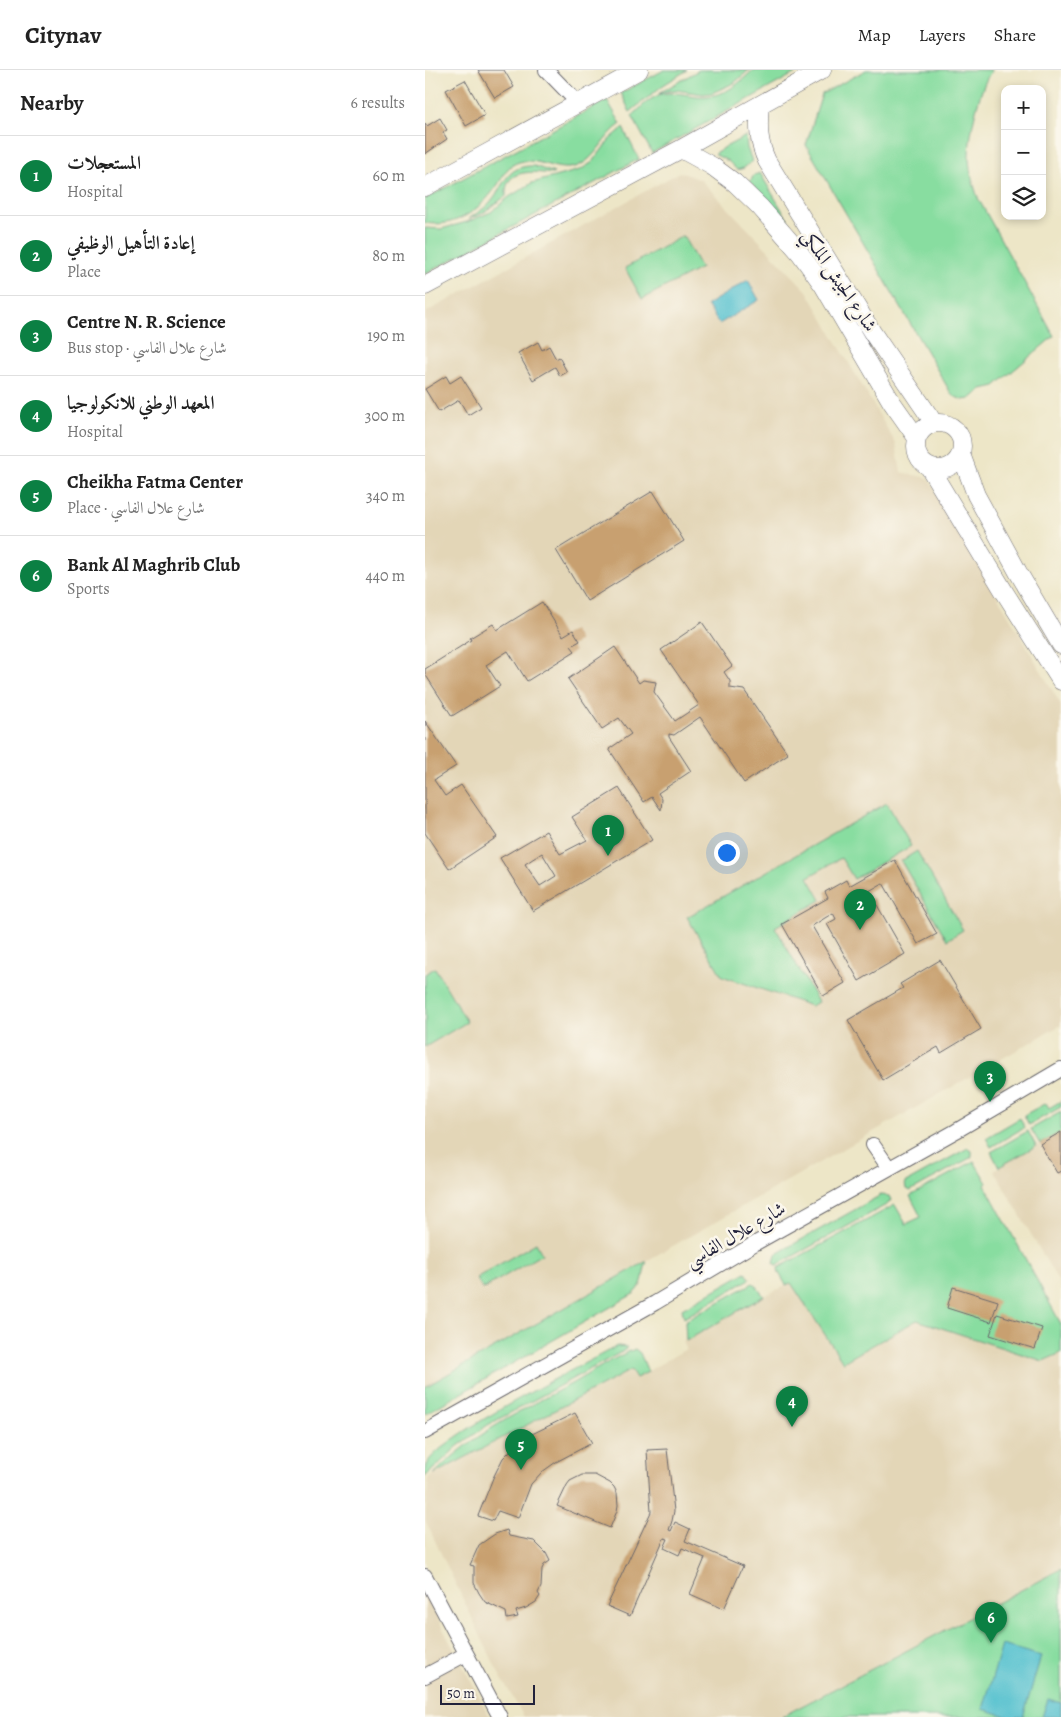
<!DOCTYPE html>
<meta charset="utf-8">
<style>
body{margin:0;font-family:Alegreya,Amiri,serif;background:#f2f2f2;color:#222}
.controls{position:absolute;right:15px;top:15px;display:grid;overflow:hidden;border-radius:10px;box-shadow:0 2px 8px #0003}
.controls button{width:45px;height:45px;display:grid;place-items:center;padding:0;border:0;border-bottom:1px solid #e0e0e0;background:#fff;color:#222;font:25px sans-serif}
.scale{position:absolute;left:15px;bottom:12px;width:95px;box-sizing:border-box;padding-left:5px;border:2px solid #22223b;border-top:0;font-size:14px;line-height:18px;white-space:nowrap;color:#22223b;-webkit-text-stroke:4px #fbf7ec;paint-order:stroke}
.you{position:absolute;left:301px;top:782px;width:18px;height:18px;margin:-12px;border:4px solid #fff;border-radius:50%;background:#1a73e8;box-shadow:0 0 0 8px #1a73e833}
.badge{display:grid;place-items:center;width:32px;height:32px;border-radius:50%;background:#0b8043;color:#fff;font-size:16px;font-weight:700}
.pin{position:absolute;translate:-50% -41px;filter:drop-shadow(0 1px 2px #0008)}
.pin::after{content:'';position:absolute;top:26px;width:18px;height:15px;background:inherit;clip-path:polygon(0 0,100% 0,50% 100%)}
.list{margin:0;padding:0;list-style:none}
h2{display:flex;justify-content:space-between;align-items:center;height:65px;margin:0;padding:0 20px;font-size:21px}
h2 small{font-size:16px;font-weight:400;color:#767676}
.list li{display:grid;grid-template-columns:32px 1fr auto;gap:15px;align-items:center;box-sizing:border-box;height:80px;padding:0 20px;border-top:1px solid #e0e0e0}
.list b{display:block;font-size:19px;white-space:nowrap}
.list p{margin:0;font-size:16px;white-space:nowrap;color:#767676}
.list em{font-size:16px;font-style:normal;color:#767676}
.icon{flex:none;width:28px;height:28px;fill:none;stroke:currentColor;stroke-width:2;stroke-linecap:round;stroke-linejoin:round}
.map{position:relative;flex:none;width:636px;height:1647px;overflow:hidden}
header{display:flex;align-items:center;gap:30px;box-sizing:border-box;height:70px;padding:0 25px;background:#fff;border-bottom:1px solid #e0e0e0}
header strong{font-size:24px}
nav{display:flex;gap:28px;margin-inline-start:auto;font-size:18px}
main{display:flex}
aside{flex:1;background:#fff}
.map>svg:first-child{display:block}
.built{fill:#e3d6b7}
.green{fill:#88dda0;stroke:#55806e}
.water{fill:#55c1cf;stroke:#3c7285}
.building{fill:#c8a070;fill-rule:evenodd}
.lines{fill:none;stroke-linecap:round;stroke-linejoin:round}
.minor-casing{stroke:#69676c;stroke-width:16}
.major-casing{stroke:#69676c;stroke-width:19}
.minor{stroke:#fff;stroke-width:14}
.major{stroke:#fff;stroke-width:18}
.labels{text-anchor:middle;stroke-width:5;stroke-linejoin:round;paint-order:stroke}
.street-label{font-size:19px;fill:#22223b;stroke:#fbf7ec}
</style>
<header>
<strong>Citynav</strong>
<nav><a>Map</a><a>Layers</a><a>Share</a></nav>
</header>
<main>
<aside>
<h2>Nearby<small>6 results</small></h2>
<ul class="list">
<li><span class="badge">1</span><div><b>المستعجلات</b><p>Hospital</p></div><em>60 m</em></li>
<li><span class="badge">2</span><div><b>إعادة التأهيل الوظيفي</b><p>Place</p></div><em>80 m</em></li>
<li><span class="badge">3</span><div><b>Centre N. R. Science</b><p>Bus stop · شارع علال الفاسي</p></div><em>190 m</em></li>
<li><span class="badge">4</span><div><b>المعهد الوطني للانكولوجيا</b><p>Hospital</p></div><em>300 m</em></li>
<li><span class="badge">5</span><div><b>Cheikha Fatma Center</b><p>Place · شارع علال الفاسي</p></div><em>340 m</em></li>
<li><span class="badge">6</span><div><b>Bank Al Maghrib Club</b><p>Sports</p></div><em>440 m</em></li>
</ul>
</aside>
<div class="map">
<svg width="636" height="1647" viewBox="0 0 636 1647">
<rect width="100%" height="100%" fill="#fbf7ec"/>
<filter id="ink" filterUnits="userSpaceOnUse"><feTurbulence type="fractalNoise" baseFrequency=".02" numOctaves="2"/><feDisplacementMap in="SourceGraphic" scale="10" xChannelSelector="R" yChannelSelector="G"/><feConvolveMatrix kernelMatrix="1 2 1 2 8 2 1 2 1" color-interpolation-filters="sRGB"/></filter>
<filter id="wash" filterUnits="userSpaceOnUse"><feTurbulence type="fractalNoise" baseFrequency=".0096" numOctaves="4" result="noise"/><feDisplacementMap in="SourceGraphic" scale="20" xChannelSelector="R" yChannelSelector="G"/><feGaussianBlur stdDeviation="1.12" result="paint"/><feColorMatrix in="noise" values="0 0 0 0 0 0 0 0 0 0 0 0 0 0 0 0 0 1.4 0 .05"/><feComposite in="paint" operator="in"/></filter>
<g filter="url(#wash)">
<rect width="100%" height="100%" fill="#ede6c7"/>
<!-- built -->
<path class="built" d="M 255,102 L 276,110 L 382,221 L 471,374 L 476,402 L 503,408 L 636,635 L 636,955 L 0,1317 L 0,243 Z
M 636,1062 L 636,1216 L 569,1100 Z
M 366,1213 L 636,1254 L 636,1499 L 356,1647 L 99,1647 L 73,1602 L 0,1450 L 4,1407 L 206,1300 L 211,1308 L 261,1279 L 258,1272 L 339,1226 Z
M 0,1525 L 65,1647 L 0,1647 Z"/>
<!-- green -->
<path class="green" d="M 239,0 L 262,0 L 237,16 L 205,42 L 196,23 Z
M 274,0 L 324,0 L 309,13 L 287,23 L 278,24 L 250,20 L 234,23 Z
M 328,0 L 376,0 L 227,83 L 207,46 C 214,40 220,32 228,28 C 245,17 264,28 282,26 C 302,25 314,13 328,0 Z
M 441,0 L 567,0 C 554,17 543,69 544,90 C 545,104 549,116 553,128 L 629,266 L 570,316 L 557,319 L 545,329 L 537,330 L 527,325 L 381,75 L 397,24 Z
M 182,30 L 196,54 C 178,66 172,88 153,96 C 130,105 107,81 86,96 C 79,101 76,111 71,117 C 54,141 30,158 0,153 L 0,129 Z
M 198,58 L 214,89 L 0,204 L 0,158 L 16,159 L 42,152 L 66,142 L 84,127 L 107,113 L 155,100 L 168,92 L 184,70 Z
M 321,66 L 322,78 L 327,91 L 319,98 L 312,100 L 303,91 L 291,85 L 291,82 Z
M 109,96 L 129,103 L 128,104 C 109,102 79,97 81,126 L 58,143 L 44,149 C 51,143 60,139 66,131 C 80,114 82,95 109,96 Z
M 335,103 L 363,150 L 363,151 L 325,112 L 329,105 Z
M 258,166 L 276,198 L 217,229 L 200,198 Z
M 462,733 L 486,776 L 429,809 L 416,788 L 383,807 L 396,830 L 350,857 L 393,932 L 386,936 L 297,906 L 262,847 Z
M 492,781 L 538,860 L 522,870 L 476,791 Z
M 10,898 L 42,952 L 0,977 L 0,904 Z
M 636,1031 L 636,1037 L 604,1055 L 599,1045 L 621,1033 L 624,1038 Z
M 636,1042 L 636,1062 L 615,1074 L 606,1059 Z
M 595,1048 L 600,1057 L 566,1077 L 561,1068 Z
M 603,1061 L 611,1076 L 574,1097 L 566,1082 Z
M 543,1078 L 547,1081 L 547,1087 L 485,1121 L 481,1119 L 480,1113 Z
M 549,1091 L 562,1113 L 560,1115 L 636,1254 L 636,1283 L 618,1291 L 492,1250 L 418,1292 L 366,1213 L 361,1215 L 354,1203 L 353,1198 L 470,1135 L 481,1154 L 496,1147 L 485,1126 Z
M 456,1125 L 464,1126 L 466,1130 L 463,1134 L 352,1195 L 349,1193 L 351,1184 Z
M 111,1173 L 117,1184 L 58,1219 L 51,1208 Z
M 222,1191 C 217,1204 220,1213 210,1223 L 0,1344 L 0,1317 Z
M 321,1202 L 325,1209 L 259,1248 L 257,1239 Z
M 328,1213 L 339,1226 L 261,1271 L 260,1251 Z
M 192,1276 L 202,1277 L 202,1279 L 63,1355 L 33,1376 L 0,1407 C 0,1403 0,1398 1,1395 C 14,1366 158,1295 192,1276 Z
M 210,1279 L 215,1283 L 223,1302 L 211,1308 L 206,1300 L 9,1404 C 48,1364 97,1340 146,1314 C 167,1302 188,1288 210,1279 Z
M 636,1499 L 636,1647 L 356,1647 Z"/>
<!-- water -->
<path class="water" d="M 323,210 L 334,230 L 294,254 L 282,235 Z
M 577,1575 L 616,1586 L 598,1647 L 584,1647 L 558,1639 Z
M 623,1629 L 636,1633 L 636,1647 L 617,1647 Z"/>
<g id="blocks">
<!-- building -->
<path class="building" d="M 53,0 L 79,0 L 89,17 L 70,28 Z
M 40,10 L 60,45 L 41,56 L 21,20 Z
M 15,48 L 22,60 L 18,62 L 22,69 L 0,84 L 0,53 L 2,56 Z
M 113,272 L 117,280 L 124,276 L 131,289 L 134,287 L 142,302 L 135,306 L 130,297 L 108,310 L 93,283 Z
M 21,306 L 25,313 L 36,306 L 56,337 L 43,345 L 34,330 L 14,342 L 0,319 Z
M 228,421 L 259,471 L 162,531 L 131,480 Z
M 117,532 L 138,566 L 148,560 L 155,571 L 146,576 L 150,581 L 102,611 L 83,581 L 61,595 L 75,616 L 27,646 L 0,604 L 0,599 L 46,570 L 45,568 L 68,554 L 72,560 Z
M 277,552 L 307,596 L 299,602 L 305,611 L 305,618 L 319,620 L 363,684 L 319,713 L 275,647 L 249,665 L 244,664 L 244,667 L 266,701 L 233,723 L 237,729 L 236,740 L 227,727 L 219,732 L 184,679 L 206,664 L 194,648 L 177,659 L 143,609 L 190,577 L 214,613 L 218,610 L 231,612 L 229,622 L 250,651 L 274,635 L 236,580 Z
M 0,651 L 31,696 L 9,710 L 20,726 L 36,715 L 72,767 L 24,799 L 0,763 Z
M 194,718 L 227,770 L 108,841 L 75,788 L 121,761 L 135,784 L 162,770 L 147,747 ZM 117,783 L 131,806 L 115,816 L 100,794 Z
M 470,790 L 512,864 L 493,874 L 458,813 L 432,828 L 436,835 L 448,828 L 480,884 L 434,911 L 402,854 L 411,849 L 408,843 L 387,856 L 420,913 L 398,926 L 357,854 L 403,828 L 400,822 L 421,810 L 424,816 Z
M 515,890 L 556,959 L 516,983 L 513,977 L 458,1010 L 423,950 L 478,918 L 475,914 Z
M 636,1062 L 636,1101 L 632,1103 L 615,1074 Z
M 528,1217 L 573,1231 L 566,1252 L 522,1238 Z
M 572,1244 L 617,1258 L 610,1279 L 565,1265 Z
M 150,1343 L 167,1373 L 131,1392 L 117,1402 L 106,1414 L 93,1448 L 73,1441 L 68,1451 L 53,1446 L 68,1408 L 78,1388 L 94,1372 L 103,1366 Z
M 242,1379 L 249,1441 L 247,1451 L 244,1460 L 246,1461 L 250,1452 L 265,1459 L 260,1471 L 318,1496 L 299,1539 L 265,1524 L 280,1488 L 257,1478 L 254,1485 L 239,1478 L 243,1469 L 239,1468 L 205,1546 L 182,1536 L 226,1442 L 222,1380 Z
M 157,1405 L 170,1405 L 185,1413 L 189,1417 L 192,1423 L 193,1435 L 192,1441 L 185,1458 L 132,1436 L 142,1415 L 145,1411 Z
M 82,1460 L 84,1466 L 109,1471 L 121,1483 L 125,1491 L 119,1495 L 117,1499 L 116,1517 L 113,1523 L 115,1526 L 111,1532 L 101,1538 L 91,1541 L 93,1547 L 82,1549 L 81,1542 L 60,1532 L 54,1523 L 49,1513 L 49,1496 L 45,1495 L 54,1475 L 70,1464 Z"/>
</g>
</g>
<g filter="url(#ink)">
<use href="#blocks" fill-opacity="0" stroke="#69676c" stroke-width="1"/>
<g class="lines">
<!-- minor casing -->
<g class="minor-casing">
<path id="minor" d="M 121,0 L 153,33
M 448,1075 L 464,1098
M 0,1362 L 230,1233 L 329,1174 L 531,1061 L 636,999
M 0,1506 L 75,1647
M 0,1606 L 41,1584"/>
</g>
<!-- major casing -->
<g class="major-casing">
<path id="major" d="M 335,35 C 333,56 333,72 342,91 L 447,262 L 509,353
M 256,79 L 287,96 L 310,113 L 335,137 L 375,183 L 398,215 L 466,331 L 492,368
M 0,117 L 214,0
M 0,216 L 256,79 L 397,0
M491 376a23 23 0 1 1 46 0a23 23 0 1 1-46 0Z
M 536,384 L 551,425 L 593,502 L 636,575
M 504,397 L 580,523 L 636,611"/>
</g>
<!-- minor -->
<use href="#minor" class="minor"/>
<!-- major -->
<use href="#major" class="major"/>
</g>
</g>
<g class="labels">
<!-- street labels -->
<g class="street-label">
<text transform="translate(415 210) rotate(56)" y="7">شارع الجيش الملكي</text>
<text transform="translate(310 1164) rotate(-30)" y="7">شارع علال الفاسي</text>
</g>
</g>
</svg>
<div class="controls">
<button>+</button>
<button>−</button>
<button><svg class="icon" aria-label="layers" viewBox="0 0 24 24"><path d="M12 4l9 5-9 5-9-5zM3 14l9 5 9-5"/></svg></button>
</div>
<div class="scale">50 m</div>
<div class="you"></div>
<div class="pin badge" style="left:183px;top:786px">1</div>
<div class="pin badge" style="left:435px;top:860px">2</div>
<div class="pin badge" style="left:565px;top:1032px">3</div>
<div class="pin badge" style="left:367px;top:1357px">4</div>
<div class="pin badge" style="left:96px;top:1400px">5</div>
<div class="pin badge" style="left:566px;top:1573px">6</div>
</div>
</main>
